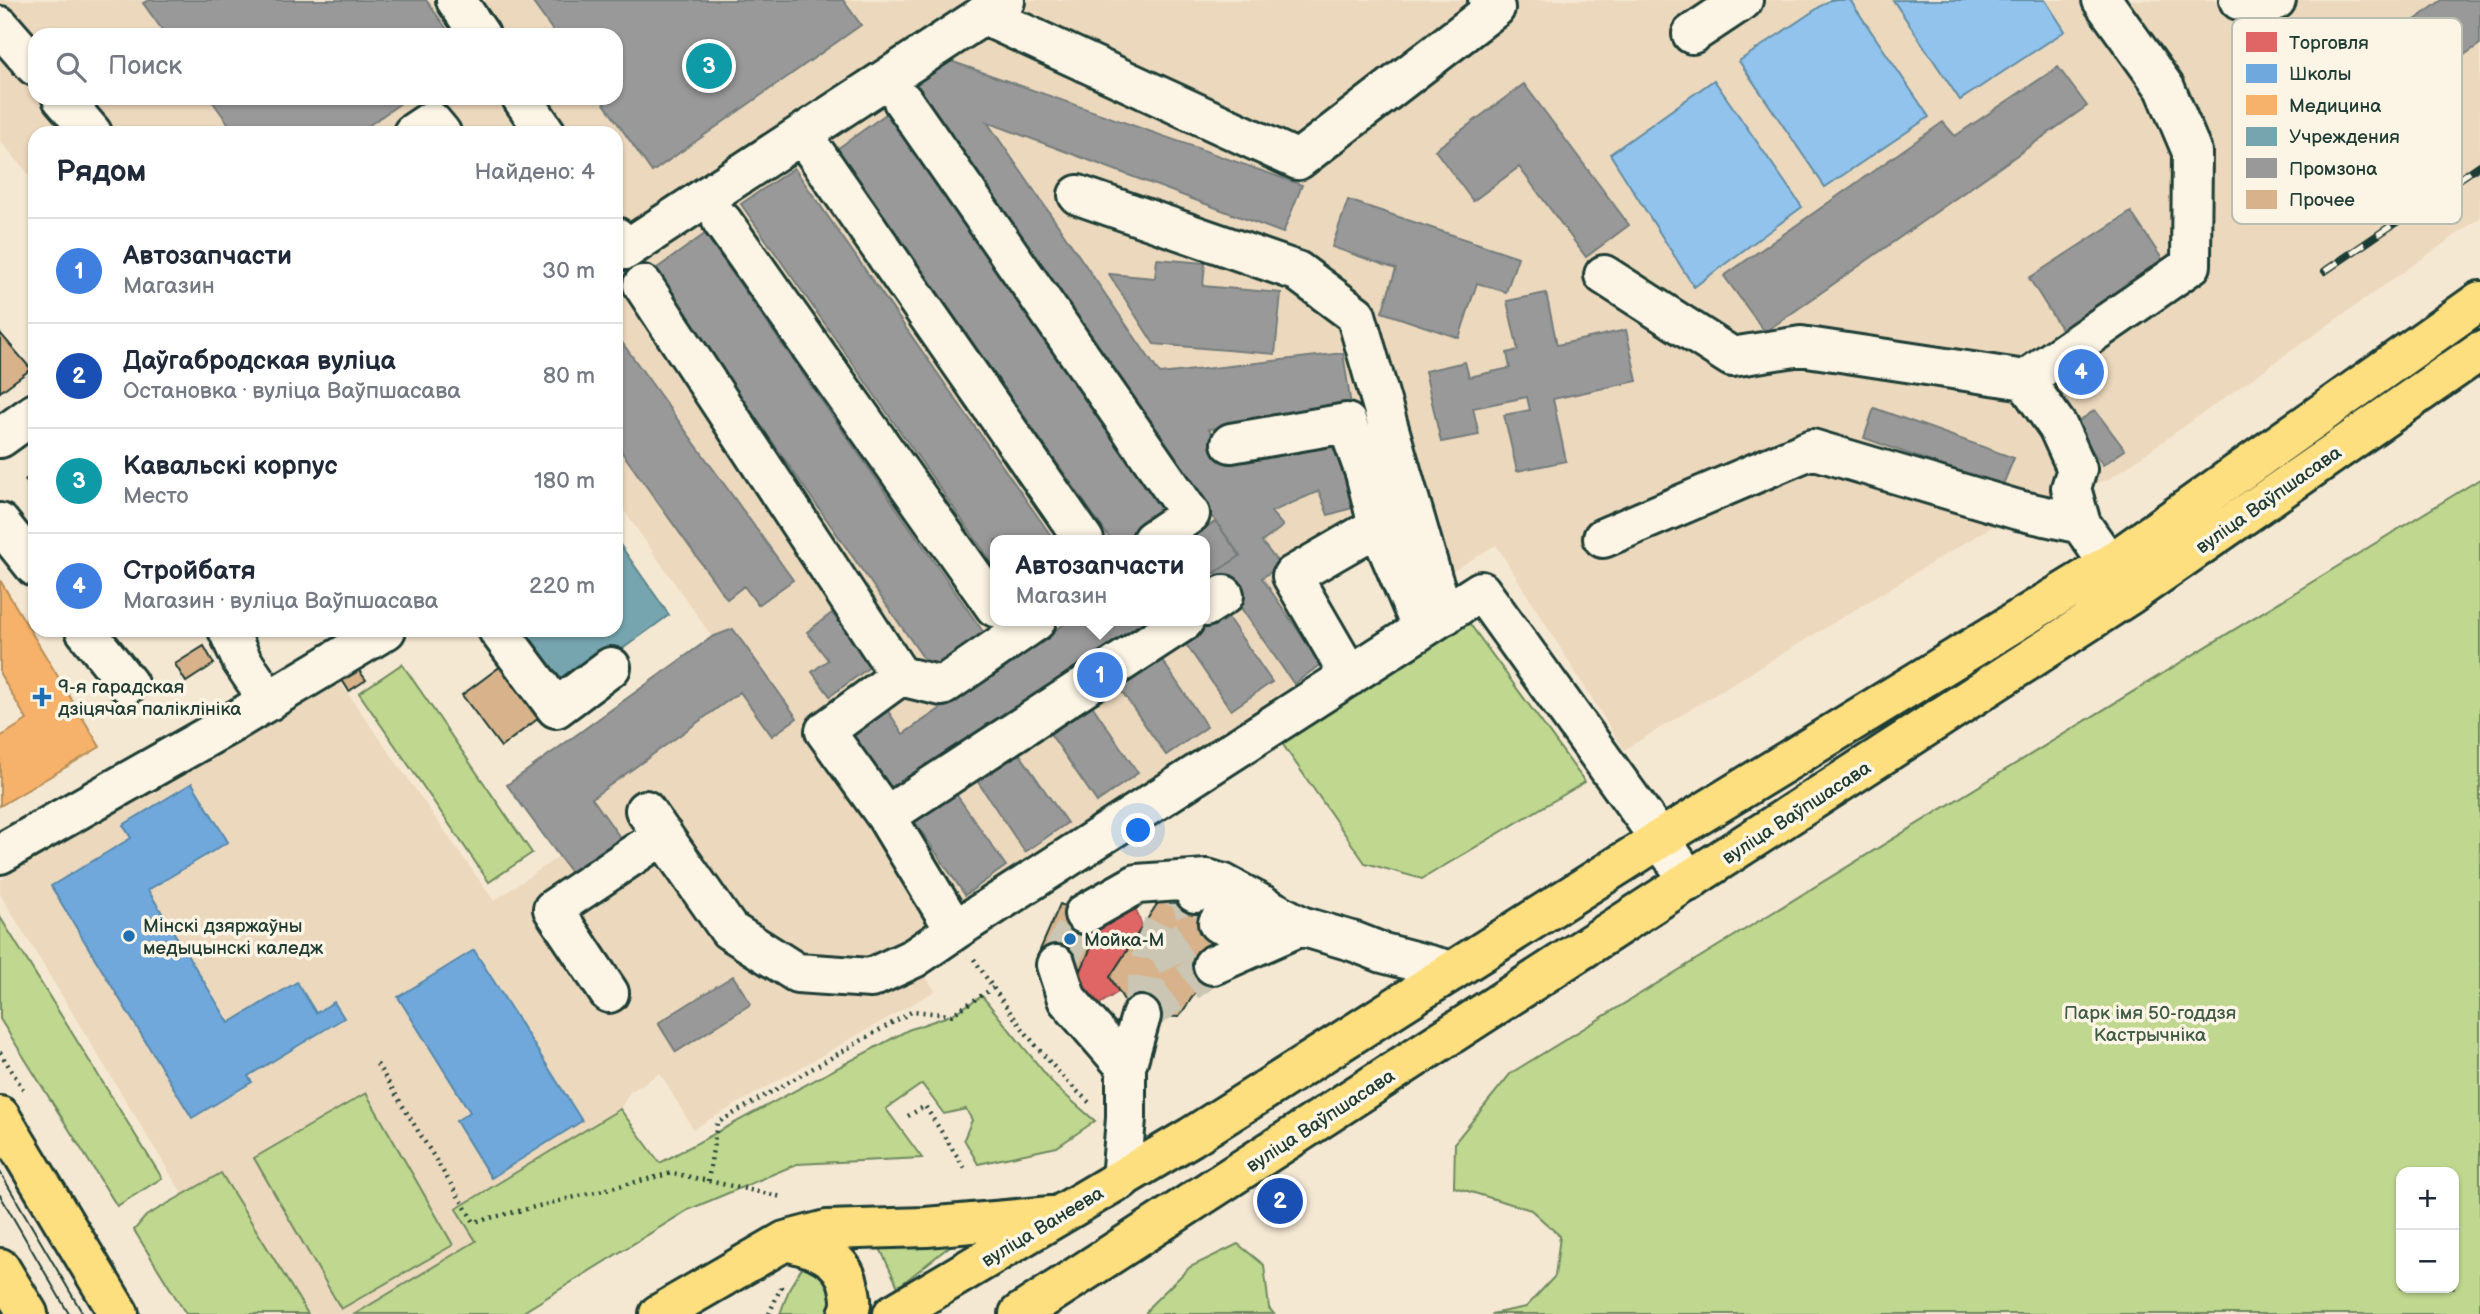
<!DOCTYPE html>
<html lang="ru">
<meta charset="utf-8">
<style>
body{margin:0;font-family:"Balsamiq Sans",sans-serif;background:#f6f6f7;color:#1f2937}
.controls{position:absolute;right:21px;bottom:21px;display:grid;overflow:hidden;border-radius:14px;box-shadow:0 2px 5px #0004}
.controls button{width:63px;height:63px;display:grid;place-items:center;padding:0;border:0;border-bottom:2px solid #e0e1e3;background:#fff;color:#1f2937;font:35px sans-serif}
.you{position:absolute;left:1139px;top:831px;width:24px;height:24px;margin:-18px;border:5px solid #fff;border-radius:50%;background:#1a73e8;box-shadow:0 0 0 10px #1a73e833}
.badge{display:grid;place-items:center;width:46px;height:46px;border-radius:50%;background:#b45309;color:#fff;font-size:23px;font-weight:700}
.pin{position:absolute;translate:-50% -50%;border:4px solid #fff;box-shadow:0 2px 7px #0006}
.popup{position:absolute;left:990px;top:535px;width:220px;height:91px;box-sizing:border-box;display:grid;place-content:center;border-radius:14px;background:#fff;filter:drop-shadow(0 2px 5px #0005);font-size:23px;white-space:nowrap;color:#747a83}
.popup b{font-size:26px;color:#1f2937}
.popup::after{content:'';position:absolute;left:50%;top:100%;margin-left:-14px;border:14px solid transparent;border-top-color:#fff}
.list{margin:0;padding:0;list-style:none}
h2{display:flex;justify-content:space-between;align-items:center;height:91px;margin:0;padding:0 28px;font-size:30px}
h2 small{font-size:23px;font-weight:400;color:#747a83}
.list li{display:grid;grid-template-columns:46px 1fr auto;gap:21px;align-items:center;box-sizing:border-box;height:105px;padding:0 28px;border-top:2px solid #e0e1e3}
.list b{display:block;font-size:26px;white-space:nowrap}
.list p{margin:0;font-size:23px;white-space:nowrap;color:#747a83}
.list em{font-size:23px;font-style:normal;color:#747a83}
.icon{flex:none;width:38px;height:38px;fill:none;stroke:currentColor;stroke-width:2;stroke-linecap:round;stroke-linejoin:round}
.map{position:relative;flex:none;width:2480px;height:1314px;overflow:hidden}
.search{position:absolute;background:#fff;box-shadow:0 2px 5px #0004;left:28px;top:28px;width:595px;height:77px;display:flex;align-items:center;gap:18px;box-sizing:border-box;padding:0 24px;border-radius:21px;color:#747a83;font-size:26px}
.panel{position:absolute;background:#fff;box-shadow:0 2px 5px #0004;left:28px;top:126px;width:595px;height:511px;border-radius:21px}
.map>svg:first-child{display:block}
.built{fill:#ecd8bd;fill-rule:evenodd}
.green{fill:#bfd78e;stroke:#6f8a61;stroke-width:2;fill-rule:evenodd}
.water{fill:#91c3ed;stroke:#638da3;stroke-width:2}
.shops{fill:#e06666;stroke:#a65a57;stroke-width:2}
.schools{fill:#6fa8dc;stroke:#5788aa;stroke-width:2}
.health{fill:#f6b26b;stroke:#b68f5a;stroke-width:2}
.public{fill:#76a5af;stroke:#5c868a;stroke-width:2}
.industry{fill:#999;stroke:#747d7b;stroke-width:2}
.building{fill:#d8b28a;stroke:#1f3d34;stroke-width:2}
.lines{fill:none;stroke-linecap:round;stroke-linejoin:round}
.minor-tunnel{stroke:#cac6b3;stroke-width:38;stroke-dasharray:38 19;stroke-linecap:butt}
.minor-casing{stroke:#1f3d34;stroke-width:44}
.major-casing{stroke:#1f3d34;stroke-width:44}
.path{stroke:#1f3d34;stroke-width:4.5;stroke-dasharray:2 5;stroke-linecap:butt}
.minor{stroke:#fcf5e5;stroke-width:38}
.major{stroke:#fedf80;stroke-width:38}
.tram{stroke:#1f3d34;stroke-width:2}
.rail-casing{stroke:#1f3d34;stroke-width:8}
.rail{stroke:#fcf5e5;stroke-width:5;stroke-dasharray:16;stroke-linecap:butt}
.poi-dot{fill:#1f6fb2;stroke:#fcf5e5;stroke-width:2.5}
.labels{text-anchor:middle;stroke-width:7;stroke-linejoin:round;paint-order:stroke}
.street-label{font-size:19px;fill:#1f3d34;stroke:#fcf5e5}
.poi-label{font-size:19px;fill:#1f3d34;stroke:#fcf5e5;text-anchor:start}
.park-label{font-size:19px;fill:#3f5c46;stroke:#fcf5e5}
.key{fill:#fcf5e5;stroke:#babeb0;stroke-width:2}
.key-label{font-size:19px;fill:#1f3d34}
</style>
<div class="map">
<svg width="2480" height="1314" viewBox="0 0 2480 1314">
<rect width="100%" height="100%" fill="#f5e8d3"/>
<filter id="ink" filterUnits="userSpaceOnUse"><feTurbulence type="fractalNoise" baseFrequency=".0143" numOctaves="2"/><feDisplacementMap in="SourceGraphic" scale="14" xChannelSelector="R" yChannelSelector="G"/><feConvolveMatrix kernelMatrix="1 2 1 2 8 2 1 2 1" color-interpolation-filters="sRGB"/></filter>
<g filter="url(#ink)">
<!-- built -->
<path class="built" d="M 0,0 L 2480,0 L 2480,218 L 2108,480 L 2042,496 L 1624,750 L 1496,545 L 1443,577 L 1391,506 L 1280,577 L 1330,658 L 1294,684 L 946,916 L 914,958 L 935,991 L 693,1129 L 660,1073 L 630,1092 L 620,1109 L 456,1208 L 477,1241 L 355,1314 L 308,1314 L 221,1174 L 183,1195 L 0,894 L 0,880 L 334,674 L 494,901 L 559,856 L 507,785 L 712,637 L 616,499 L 616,133 L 35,133 L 35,182 L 0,140 ZM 35,35 L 616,35 L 616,98 L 35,98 ZM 995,540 L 1205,540 L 1205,621 L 995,621 Z"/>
<!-- green -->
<path class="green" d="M 2480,479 L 2480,1314 L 1491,1314 L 1526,1307 L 1555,1276 L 1560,1236 L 1531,1210 L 1454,1187 L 1455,1142 L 1511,1073 ZM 2401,1172 L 2454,1172 L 2454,1288 L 2401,1288 Z
M 1467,620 L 1585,782 L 1422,879 L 1365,863 L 1279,739 Z
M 402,664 L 532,853 L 489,882 L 359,693 Z
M 0,917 L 162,1178 L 117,1206 L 0,1019 Z
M 982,996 L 1056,1087 L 1095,1121 L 1057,1147 L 978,1164 L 964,1139 L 972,1120 L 966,1109 L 944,1114 L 922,1084 L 886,1109 L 922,1158 L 797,1164 L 688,1210 L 520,1314 L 355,1314 L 476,1241 L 456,1209 L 620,1109 L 660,1163 L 908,1030 L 951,1015 Z
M 366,1093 L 453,1245 L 341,1309 L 254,1158 Z
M 221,1173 L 308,1314 L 186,1314 L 134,1230 L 146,1216 Z
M 955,1242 L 898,1287 L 878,1244 Z
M 1238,1244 L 1264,1265 L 1269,1308 L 1274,1314 L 1145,1314 L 1150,1306 L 1190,1267 Z
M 803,1266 L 828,1281 L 838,1307 L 834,1314 L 780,1314 L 790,1287 Z"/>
<!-- water -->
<path class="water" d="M 1830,0 L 1850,0 L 1929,117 L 1825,187 L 1739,61 Z
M 1893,0 L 2045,0 L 2065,31 L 1960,100 Z
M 1714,80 L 1802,207 L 1694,287 L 1610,154 Z"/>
<!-- shops -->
<path class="shops" d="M 2082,350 L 2094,367 L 2072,383 L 2060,366 Z
M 1135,907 L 1142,926 L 1110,977 L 1118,992 L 1092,1009 L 1079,975 L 1102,922 Z"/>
<!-- schools -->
<path class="schools" d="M 192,783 L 228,842 L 148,890 L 229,1023 L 297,982 L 316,1013 L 334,1002 L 344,1018 L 248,1076 L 252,1082 L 192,1118 L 51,886 L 131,838 L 123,825 Z
M 474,950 L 582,1121 L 491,1178 L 456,1121 L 470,1112 L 398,997 Z"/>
<!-- health -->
<path class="health" d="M 0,580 L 100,747 L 0,806 L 0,737 L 27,720 L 0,674 Z"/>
<!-- public -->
<path class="public" d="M 616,539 L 669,615 L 566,690 L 522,630 L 616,630 Z"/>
<!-- industry -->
<path class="industry" d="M 149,0 L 426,0 L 451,35 L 166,35 L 143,3 Z
M 531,0 L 843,0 L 861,25 L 652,172 L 600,98 L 616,98 L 616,35 L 556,35 Z
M 2442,0 L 2480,0 L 2480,44 L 2438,73 L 2403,29 Z
M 942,58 L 1302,185 L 1283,233 L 987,122 L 1160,374 L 1343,353 L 1352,412 L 1209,429 L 1229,459 L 1342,434 L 1362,505 L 1328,515 L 1319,491 L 1271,512 L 1283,526 L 1262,542 L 1280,565 L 1262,578 L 1321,664 L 1294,684 L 1216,572 L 1240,556 L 905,82 Z
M 2058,67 L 2087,106 L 1765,332 L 1724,276 L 1943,122 L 1955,136 Z
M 1524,84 L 1629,225 L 1586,257 L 1519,167 L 1473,201 L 1435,150 Z
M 210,98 L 408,98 L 358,133 L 235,133 Z
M 889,112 L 1170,514 L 1133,540 L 1111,540 L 837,149 Z
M 794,168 L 1054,540 L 995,540 L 995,567 L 741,204 Z
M 1348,200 L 1518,257 L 1506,292 L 1477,283 L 1459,338 L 1382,312 L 1396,269 L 1332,247 Z
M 2131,212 L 2168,268 L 2065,335 L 2029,278 Z
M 705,234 L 986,636 L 934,673 L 653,271 Z
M 1157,259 L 1205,263 L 1203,286 L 1281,293 L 1275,354 L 1154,344 L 1109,274 L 1155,278 Z
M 1546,293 L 1557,345 L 1626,330 L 1637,381 L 1553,399 L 1566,461 L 1517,471 L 1504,415 L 1530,410 L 1527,397 L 1473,408 L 1479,435 L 1441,442 L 1425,371 L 1465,362 L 1469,377 L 1510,368 L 1507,353 L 1518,350 L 1507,301 Z
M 616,334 L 793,580 L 758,605 L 744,586 L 727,599 L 616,444 Z
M 1874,408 L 2014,458 L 2002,487 L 1864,438 Z
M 2095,410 L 2125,450 L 2103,465 L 2073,425 Z
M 1216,521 L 1240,556 L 1205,579 L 1205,540 L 1187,540 Z
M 1222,609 L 1272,682 L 1231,710 L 1181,637 Z
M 832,613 L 871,666 L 830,696 L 812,672 L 828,660 L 807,632 Z
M 1069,621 L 1144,621 L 891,793 L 847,730 L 884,705 L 903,734 Z
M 733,629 L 797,718 L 772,736 L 740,692 L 592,798 L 624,843 L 575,878 L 507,785 L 712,637 Z
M 1158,654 L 1207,727 L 1166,755 L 1116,683 Z
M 1089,701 L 1138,773 L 1097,802 L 1047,729 Z
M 1017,750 L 1067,823 L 1025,852 L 976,779 Z
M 956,794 L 1006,866 L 965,895 L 915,822 Z
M 733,976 L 751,1004 L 676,1052 L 658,1023 Z"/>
<!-- building -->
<path class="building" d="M 0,333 L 31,369 L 0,392 Z
M 35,471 L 35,492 L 25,480 Z
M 204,646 L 214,664 L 186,682 L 175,664 Z
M 505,663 L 544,714 L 501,747 L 462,695 Z
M 355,665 L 366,680 L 349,691 L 339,675 Z
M 1195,893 L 1215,907 L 1223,951 L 1179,1017 L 1133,1015 L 1110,977 L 1159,901 Z
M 1060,904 L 1102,922 L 1079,975 L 1037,957 Z"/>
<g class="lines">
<!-- minor-tunnel -->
<path class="minor-tunnel" d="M 1151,957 L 1218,923
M 1056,965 L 1084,914
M 1141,1016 L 1151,957 L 1171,900 L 1195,893
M 1141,1016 L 1213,965"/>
<!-- minor casing -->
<g class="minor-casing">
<path id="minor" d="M 456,0 L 480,35
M 2102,0 L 2165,88 L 2192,152 L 2191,265 L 2025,380 L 2058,427 L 2077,469 L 2071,488 L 2081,524 L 2128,591
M 2239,0 L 2268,4 L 2276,0
M 983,15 L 1298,160 L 1495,8 L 1488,0
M 0,26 L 35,66
M 1692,34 L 1743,0
M 62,98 L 92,133
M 522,98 L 546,133
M 903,101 L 1190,514 L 1152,540
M 413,133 L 431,121 L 441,133
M 802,134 L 1084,540
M 1078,195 L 1297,271 L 1356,315 L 1433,581 L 1445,615
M 722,221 L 995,607
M 616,237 L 625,250 L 1005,1
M 1604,275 L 1732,357 L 1801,346 L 2025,380
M 643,285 L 900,676
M 0,438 L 35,413
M 1231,443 L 1347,423 L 1365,473 L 1378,526
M 0,523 L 35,567
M 1603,538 L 1812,449 L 2018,510 L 2081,524
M 1205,607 L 1224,595
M 1036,621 L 942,686 L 900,676 L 825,731 L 886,816 L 955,930 L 1481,591 L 1690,881
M 85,630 L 128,684
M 228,630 L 242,661 L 269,701
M 498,630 L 556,708 L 611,667
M 1350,676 L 1292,576 L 1378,526 L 1422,629
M 645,810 L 729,930 L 797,973 L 871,978 L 914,958 L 955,930
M 886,816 L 1184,621
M 0,854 L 233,722 L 386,630
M 1195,893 L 1222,883 L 1301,926 L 1355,942 L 1383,953 L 1452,971
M 1084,914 L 1137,884 L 1207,879 L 1220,883
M 1218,923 L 1263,905
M 1056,965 L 1067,999 L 1126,1067
M 1213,965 L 1301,926
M 609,993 L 553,909 L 663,835
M 1121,1180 L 1126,1118 L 1126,1067 L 1141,1016"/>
</g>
<!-- major casing -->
<g class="major-casing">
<path id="major" d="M 0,1116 L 119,1314
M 785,1241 C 812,1247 843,1255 849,1287 C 851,1296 853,1305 848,1314
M 0,1268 L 28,1314
M 659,1314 L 785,1241 L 827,1230 L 926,1227 L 1051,1216
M 893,1314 L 1191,1137 L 1660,839 L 2108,565 L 2480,301
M 1019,1314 L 2131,594 L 2480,351"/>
</g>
<!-- path -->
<path class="path" d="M 974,959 C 1008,1011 1045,1063 1091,1104
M 0,1052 L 23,1089
M 377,1064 L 474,1222 L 672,1173 L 782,1197
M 908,1116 L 925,1106 L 967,1172
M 708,1181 L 717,1123 L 913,1011 L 951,1015 L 993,988
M 769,1314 L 781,1287 L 779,1283"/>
<!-- minor -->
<use href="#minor" class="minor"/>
<!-- major -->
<use href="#major" class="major"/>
<!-- tram -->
<path class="tram" d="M 0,1172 L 83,1314
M 0,1195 L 69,1314"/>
<!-- rail casing -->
<g class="rail-casing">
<path id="rail" d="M 2325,271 L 2480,165"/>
</g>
<!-- rail -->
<use href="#rail" class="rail"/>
</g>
</g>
<!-- markers -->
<g class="poi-dot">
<path d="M38.5 686.5h7v7h7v7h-7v7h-7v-7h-7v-7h7z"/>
<circle cx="129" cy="936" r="7"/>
<circle cx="1070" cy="939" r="7"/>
</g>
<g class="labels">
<!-- street labels -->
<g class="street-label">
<text transform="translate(2268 499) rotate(-35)" y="7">вуліца Ваўпшасава</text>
<text transform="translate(1796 812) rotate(-33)" y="7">вуліца Ваўпшасава</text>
<text transform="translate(1320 1120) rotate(-33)" y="7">вуліца Ваўпшасава</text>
<text transform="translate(1042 1226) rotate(-31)" y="7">вуліца Ванеева</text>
</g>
<!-- poi labels -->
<g class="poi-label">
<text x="58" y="693">9-я гарадская<tspan x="58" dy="22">дзіцячая паліклініка</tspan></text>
<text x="143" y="932">Мінскі дзяржаўны<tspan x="143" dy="22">медыцынскі каледж</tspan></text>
<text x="1084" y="946">Мойка-М</text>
</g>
<!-- park labels -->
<g class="park-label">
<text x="2150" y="1019">Парк імя 50-годдзя<tspan x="2150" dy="22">Кастрычніка</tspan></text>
</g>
</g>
<!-- legend -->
<rect x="2232" y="18" width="230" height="206" rx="10" class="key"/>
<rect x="2246" y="32" width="31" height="20" fill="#e06666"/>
<rect x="2246" y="64" width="31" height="19" fill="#6fa8dc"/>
<rect x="2246" y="95" width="31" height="20" fill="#f6b26b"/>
<rect x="2246" y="127" width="31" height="19" fill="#76a5af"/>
<rect x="2246" y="158" width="31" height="20" fill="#999"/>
<rect x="2246" y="190" width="31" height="19" fill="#d8b28a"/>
<g class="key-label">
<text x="2289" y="49">Торговля</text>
<text x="2289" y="80">Школы</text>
<text x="2289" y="112">Медицина</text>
<text x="2289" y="143">Учреждения</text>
<text x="2289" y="175">Промзона</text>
<text x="2289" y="206">Прочее</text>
</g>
</svg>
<div class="controls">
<button>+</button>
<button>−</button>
</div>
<div class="you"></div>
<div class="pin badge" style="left:1100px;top:675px;background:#3f7fe0">1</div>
<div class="popup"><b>Автозапчасти</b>Магазин</div>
<div class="pin badge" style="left:1280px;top:1201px;background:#1a4fb4">2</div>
<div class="pin badge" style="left:709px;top:66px;background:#0f9aa8">3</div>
<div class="pin badge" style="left:2081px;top:372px;background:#3f7fe0">4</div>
<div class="search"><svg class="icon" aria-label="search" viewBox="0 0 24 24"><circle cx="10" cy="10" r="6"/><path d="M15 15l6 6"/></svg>Поиск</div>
<section class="panel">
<h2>Рядом<small>Найдено: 4</small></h2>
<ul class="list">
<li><span class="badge" style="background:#3f7fe0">1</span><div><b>Автозапчасти</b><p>Магазин</p></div><em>30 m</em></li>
<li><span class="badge" style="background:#1a4fb4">2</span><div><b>Даўгабродская вуліца</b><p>Остановка · вуліца Ваўпшасава</p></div><em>80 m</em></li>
<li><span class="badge" style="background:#0f9aa8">3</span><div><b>Кавальскі корпус</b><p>Место</p></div><em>180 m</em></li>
<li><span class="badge" style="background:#3f7fe0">4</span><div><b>Стройбатя</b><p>Магазин · вуліца Ваўпшасава</p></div><em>220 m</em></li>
</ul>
</section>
</div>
